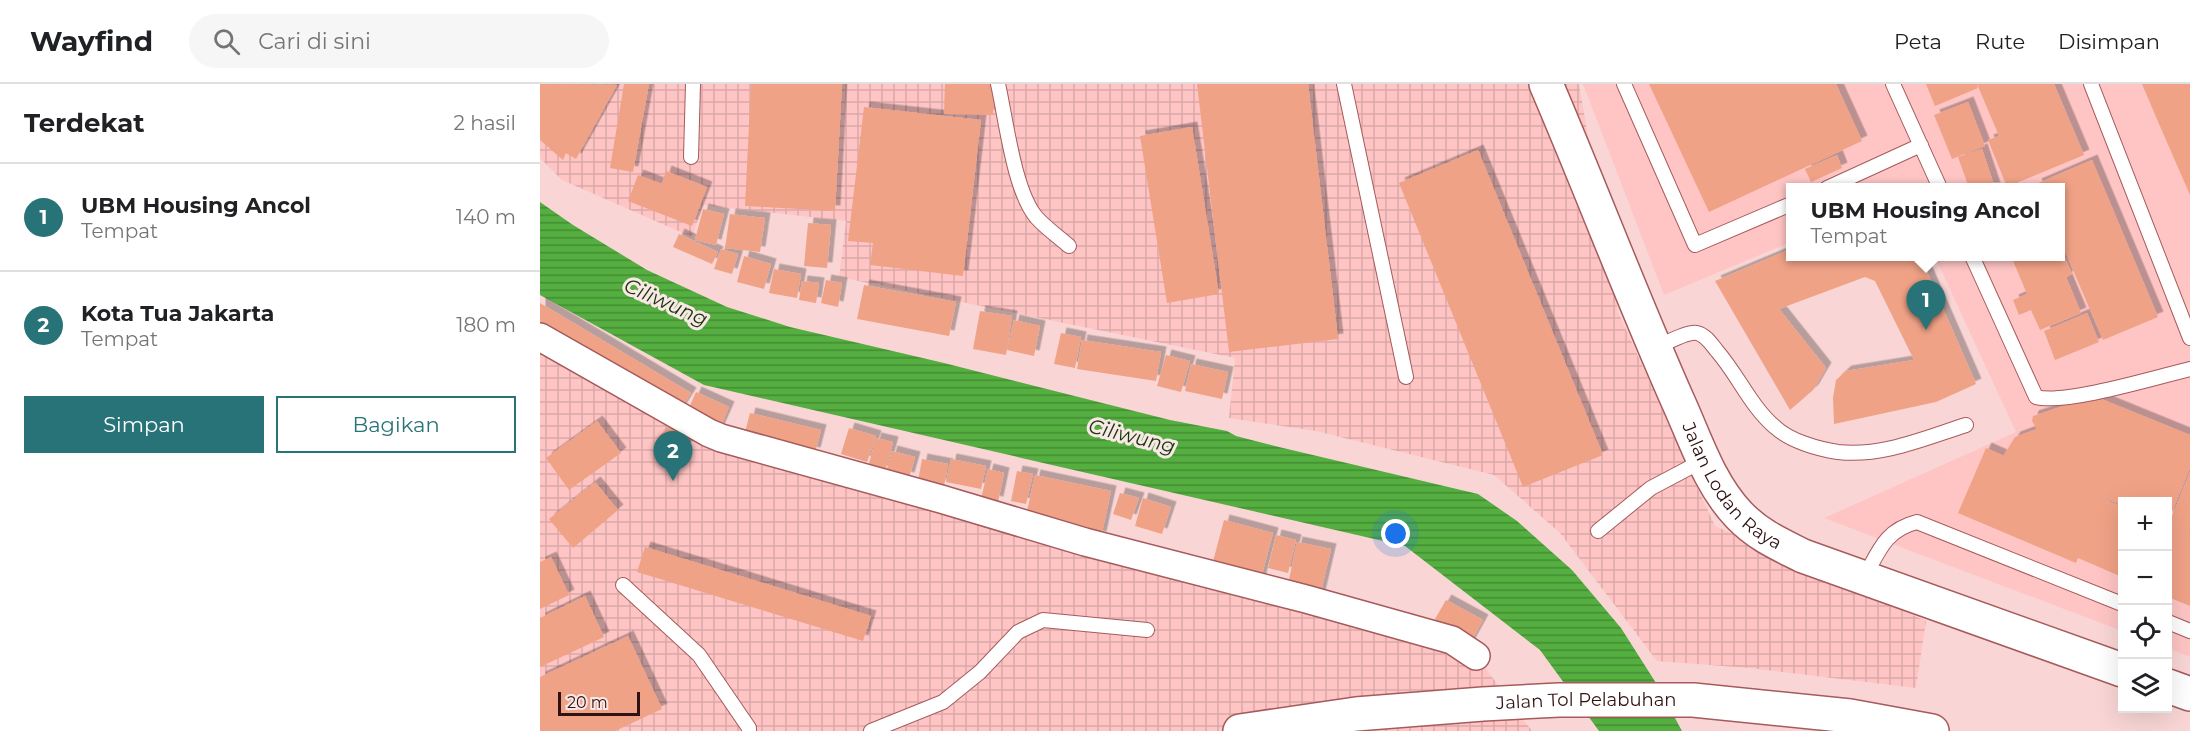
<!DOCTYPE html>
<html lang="id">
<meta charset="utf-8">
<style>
body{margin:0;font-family:Montserrat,sans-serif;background:#f6f6f6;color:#202124}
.controls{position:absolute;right:18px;bottom:18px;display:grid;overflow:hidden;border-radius:0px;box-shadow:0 6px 24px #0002}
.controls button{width:54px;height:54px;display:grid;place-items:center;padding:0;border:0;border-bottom:2px solid #e0e0e0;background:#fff;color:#202124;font:30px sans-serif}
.scale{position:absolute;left:18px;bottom:15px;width:82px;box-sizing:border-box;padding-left:6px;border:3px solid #311213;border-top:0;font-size:16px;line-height:21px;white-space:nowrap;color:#311213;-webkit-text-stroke:4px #fae8e7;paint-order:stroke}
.you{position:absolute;left:856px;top:450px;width:21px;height:21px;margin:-15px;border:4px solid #fff;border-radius:50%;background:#1a73e8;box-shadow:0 0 0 9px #1a73e833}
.badge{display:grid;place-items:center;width:39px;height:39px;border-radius:50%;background:#287377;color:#fff;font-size:20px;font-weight:700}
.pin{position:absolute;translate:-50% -50px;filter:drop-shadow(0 2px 3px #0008)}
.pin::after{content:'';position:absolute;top:32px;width:21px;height:18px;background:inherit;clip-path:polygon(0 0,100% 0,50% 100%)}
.popup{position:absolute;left:1246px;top:99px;width:279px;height:78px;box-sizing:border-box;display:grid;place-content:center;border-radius:0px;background:#fff;filter:drop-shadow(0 2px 4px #0005);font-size:20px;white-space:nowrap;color:#757577}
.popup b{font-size:22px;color:#202124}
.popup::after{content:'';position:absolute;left:50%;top:100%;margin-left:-12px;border:12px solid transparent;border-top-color:#fff}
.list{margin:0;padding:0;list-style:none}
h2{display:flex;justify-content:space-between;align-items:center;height:78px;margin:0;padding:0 24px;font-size:26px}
h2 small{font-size:20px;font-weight:400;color:#757577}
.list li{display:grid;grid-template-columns:39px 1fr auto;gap:18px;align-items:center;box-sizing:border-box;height:108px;padding:0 24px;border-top:2px solid #e0e0e0}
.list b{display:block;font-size:22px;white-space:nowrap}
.list p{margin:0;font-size:20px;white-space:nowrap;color:#757577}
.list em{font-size:20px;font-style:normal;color:#757577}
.actions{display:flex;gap:12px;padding:18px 24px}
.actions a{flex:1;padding:14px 0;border:2px solid #287377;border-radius:0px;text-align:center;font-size:21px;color:#287377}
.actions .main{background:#287377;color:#fff}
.icon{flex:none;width:33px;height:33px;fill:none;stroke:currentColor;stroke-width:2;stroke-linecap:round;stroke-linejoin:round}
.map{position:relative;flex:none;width:1650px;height:647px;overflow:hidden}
header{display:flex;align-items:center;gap:36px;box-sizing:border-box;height:84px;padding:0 30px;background:#fff;border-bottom:2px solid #e0e0e0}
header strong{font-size:28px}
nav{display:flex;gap:33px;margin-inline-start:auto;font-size:21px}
.search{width:420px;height:54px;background:#f6f6f6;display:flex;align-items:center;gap:15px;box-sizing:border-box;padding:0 21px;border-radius:33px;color:#757577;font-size:22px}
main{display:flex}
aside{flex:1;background:#fff}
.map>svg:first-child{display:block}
.built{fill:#fec5c4}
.industrial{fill:url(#industrial-grid)}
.water{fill:url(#water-rules)}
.building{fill:#f0a286;filter:url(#shadow)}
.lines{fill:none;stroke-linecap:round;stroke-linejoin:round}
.lane-casing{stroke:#a65a5b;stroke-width:16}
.street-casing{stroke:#a65a5b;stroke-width:30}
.highway-casing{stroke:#a65a5b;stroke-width:36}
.lane{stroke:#fff;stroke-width:14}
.street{stroke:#fff;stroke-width:27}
.highway{stroke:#fff;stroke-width:33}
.labels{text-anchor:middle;stroke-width:6;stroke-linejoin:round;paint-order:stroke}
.street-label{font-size:18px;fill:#311213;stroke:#fae8e7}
.water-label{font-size:20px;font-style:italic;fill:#14370c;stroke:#fae8e7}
</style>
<header>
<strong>Wayfind</strong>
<div class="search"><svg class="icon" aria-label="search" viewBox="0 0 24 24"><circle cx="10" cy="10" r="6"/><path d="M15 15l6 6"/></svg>Cari di sini</div>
<nav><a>Peta</a><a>Rute</a><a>Disimpan</a></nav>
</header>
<main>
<aside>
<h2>Terdekat<small>2 hasil</small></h2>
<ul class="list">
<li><span class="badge">1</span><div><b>UBM Housing Ancol</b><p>Tempat</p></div><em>140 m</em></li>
<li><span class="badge">2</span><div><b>Kota Tua Jakarta</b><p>Tempat</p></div><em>180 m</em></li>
</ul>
<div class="actions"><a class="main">Simpan</a><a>Bagikan</a></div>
</aside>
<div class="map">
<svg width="1650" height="647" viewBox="0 0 1650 647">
<defs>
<pattern id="industrial-grid" width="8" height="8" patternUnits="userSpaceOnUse" patternTransform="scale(1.5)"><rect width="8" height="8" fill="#fec5c4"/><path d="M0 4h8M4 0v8" fill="none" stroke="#daa8a8"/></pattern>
<pattern id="water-rules" width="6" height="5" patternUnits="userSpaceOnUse" patternTransform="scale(1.5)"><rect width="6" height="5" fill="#54ae40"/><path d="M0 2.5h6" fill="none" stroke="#468c34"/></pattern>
<filter id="shadow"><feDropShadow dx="5.5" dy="-5.5" stdDeviation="0" flood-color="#0004"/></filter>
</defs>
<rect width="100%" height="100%" fill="#f9d6d5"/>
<!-- built -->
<path class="built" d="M 1043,0 L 1650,0 L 1650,573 L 1628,564 L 1628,418 L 1582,418 L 1582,547 L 1284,434 L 1476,348 L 1395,173 L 1521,172 L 1521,104 L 1251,104 L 1251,158 L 1124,211 Z"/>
<!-- industrial -->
<path class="industrial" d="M 0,0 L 1039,0 L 1078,228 L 1175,442 L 1386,537 L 1376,604 L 1209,584 L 1117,577 L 1020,449 L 954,391 L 776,347 L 689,334 L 695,274 L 299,193 L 306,137 L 163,121 L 152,153 L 22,96 L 0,74 Z
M 0,258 L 160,350 L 866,548 L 944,582 L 992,647 L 0,647 Z"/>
<!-- water -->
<path class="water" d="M 0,118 L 33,141 L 107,186 L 187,223 L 250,243 L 404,279 L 630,336 L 687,347 L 696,352 L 739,363 L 938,410 L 977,437 L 1032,486 L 1081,544 L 1116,599 L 1142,647 L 1059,647 L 1000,566 L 865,462 L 164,301 L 0,211 Z"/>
<!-- building -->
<path class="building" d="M 0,0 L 77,1 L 36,75 L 26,69 L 23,76 L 0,56 Z
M 84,0 L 109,0 L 93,88 L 70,84 Z
M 211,0 L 302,0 L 295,127 L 205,122 Z
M 405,0 L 454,0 L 453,31 L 404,30 Z
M 657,0 L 768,0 L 798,255 L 689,268 Z
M 1109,0 L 1296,0 L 1322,57 L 1169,128 Z
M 1386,0 L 1436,0 L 1438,4 L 1395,22 Z
M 1437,0 L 1514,0 L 1544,71 L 1467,103 L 1448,56 L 1459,52 Z
M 1602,0 L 1650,0 L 1650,111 L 1619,40 Z
M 1428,18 L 1445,62 L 1412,75 L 1394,31 Z
M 324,23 L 441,36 L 423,192 L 330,181 L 333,159 L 308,157 Z
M 652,43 L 679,210 L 627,219 L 600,52 Z
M 1442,65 L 1455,104 L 1429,104 L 1418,73 Z
M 938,66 L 1063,371 L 983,403 L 859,99 Z
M 1297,71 L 1302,84 L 1271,98 L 1265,85 Z
M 1552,76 L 1618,233 L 1563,256 L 1521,158 L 1521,104 L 1498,104 L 1496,100 Z
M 126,87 L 167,103 L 152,142 L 88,117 L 98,91 L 122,100 Z
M 163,125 L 184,130 L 176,161 L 155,156 Z
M 190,130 L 225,134 L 220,168 L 185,164 Z
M 268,139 L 291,141 L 287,184 L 264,182 Z
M 139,150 L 178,168 L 172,180 L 133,163 Z
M 181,165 L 198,170 L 192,190 L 174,185 Z
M 1251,165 L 1251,172 L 1380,172 L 1436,300 L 1396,318 L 1294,340 L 1293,314 L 1296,296 L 1306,287 L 1374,276 L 1335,197 L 1325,193 L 1239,225 L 1286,284 L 1273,306 L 1250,326 L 1175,197 Z
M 1521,165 L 1532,190 L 1526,193 L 1541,229 L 1500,246 L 1491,226 L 1479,231 L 1473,216 L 1487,210 L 1471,172 L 1521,172 Z
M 204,172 L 231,180 L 224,205 L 197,198 Z
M 234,185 L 261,190 L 257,214 L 229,209 Z
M 286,196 L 302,199 L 298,223 L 281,219 Z
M 262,197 L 279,199 L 276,219 L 259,216 Z
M 324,201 L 416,218 L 409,252 L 317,235 Z
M 0,219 L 151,309 L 139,328 L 0,250 Z
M 440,227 L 472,232 L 466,271 L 433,265 Z
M 1547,229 L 1559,258 L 1515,276 L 1504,247 Z
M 474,236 L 500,242 L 494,272 L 467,266 Z
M 521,249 L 541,253 L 535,284 L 514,280 Z
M 542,256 L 621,268 L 616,297 L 537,285 Z
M 626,271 L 650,277 L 641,308 L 617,302 Z
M 651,280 L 688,288 L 682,315 L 645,307 Z
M 156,308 L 189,323 L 178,348 L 145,333 Z
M 1554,312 L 1650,351 L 1650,384 L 1628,438 L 1628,417 L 1582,417 L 1582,421 L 1547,407 L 1582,423 L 1582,493 L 1538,474 L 1536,479 L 1418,429 L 1446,364 L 1473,376 L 1464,371 L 1475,353 L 1497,345 L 1492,337 L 1493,332 Z
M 210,329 L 281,346 L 275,369 L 204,352 Z
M 57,337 L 81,369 L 29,406 L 6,374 Z
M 131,341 L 148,361 L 135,373 L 118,353 Z
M 309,344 L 336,352 L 327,378 L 301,370 Z
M 336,354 L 353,358 L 345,388 L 328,383 Z
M 352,367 L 375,373 L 369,394 L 346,388 Z
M 382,375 L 408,380 L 404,402 L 378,397 Z
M 411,375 L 446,382 L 441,405 L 406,398 Z
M 448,385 L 464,389 L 458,418 L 441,415 Z
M 477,387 L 493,390 L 486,420 L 471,417 Z
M 1650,388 L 1650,450 L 1637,446 L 1650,451 L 1650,522 L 1628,513 L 1628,442 Z
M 495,391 L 571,407 L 561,453 L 485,436 Z
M 55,398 L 78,426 L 33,464 L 9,435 Z
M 580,409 L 599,414 L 591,436 L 573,430 Z
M 603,414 L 631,423 L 622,450 L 595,442 Z
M 684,436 L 733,449 L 720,498 L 671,485 Z
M 736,451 L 756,456 L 748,489 L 728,484 Z
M 757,458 L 791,465 L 780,512 L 747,505 Z
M 105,463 L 331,532 L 323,557 L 97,488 Z
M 11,473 L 29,511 L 0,525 L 0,478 Z
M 45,512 L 64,553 L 0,583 L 0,534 Z
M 906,516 L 943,536 L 928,563 L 891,542 Z
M 88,552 L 122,625 L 75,647 L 0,647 L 0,593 Z"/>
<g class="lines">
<!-- lane casing -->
<g class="lane-casing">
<path id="lane" d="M 458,0 C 466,35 474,108 497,134 C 507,145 519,153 529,162
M 804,0 L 866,293
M 1084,0 L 1155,161 L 1251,120
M 1353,0 L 1400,104
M 1551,0 L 1650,254
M 151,73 L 153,0
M 1287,104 L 1381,61
M 1432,172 L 1496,313 C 1525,321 1617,293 1650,285
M 1115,264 C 1124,260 1148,247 1157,249 C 1166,251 1172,261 1177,267 C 1198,291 1211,323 1235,343 C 1250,357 1278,365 1298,368 C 1342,373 1385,354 1426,341
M 1058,447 L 1111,404 L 1164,376
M 1324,494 C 1339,467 1345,446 1377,438 L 1582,520
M 83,501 L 159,571 L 209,644 L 209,647
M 1628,538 L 1650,547
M 331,647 L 403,618 L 440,588 L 478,548 L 503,536 L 607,546"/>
</g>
<!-- street casing -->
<g class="street-casing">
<path id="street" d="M 0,253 L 169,349 L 181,354 L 401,415 L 545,458 L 766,515 L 912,556 L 936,572"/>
</g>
<!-- highway casing -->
<g class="highway-casing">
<g id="highway">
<path id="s1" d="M 1006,0 C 1051,105 1091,211 1137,315 C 1155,354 1169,400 1199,431 C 1218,451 1239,460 1263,472 L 1582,586"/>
<path d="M 1628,602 L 1650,610"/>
<path id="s2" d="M 700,647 L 816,630 L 943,620 L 1019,616 L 1153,616 L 1310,632 L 1392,647"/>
</g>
</g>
<!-- lane -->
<use href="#lane" class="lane"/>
<!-- street -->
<use href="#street" class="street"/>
<!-- highway -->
<use href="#highway" class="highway"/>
</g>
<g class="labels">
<!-- street labels -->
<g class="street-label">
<text dy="6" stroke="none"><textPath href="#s1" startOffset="446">Jalan Lodan Raya</textPath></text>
<text dy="6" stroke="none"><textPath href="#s2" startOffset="348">Jalan Tol Pelabuhan</textPath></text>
</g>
<!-- water labels -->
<g class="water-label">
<text transform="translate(126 218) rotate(24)" y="7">Ciliwung</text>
<text transform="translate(592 352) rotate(14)" y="7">Ciliwung</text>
</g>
</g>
</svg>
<div class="controls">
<button>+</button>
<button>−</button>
<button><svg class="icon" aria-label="locate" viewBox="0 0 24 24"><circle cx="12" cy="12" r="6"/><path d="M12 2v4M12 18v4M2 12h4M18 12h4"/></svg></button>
<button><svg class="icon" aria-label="layers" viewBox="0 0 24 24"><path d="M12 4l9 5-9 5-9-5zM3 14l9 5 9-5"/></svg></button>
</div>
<div class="scale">20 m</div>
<div class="you"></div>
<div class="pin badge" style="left:1386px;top:246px">1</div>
<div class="popup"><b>UBM Housing Ancol</b>Tempat</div>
<div class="pin badge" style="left:133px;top:397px">2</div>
</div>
</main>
